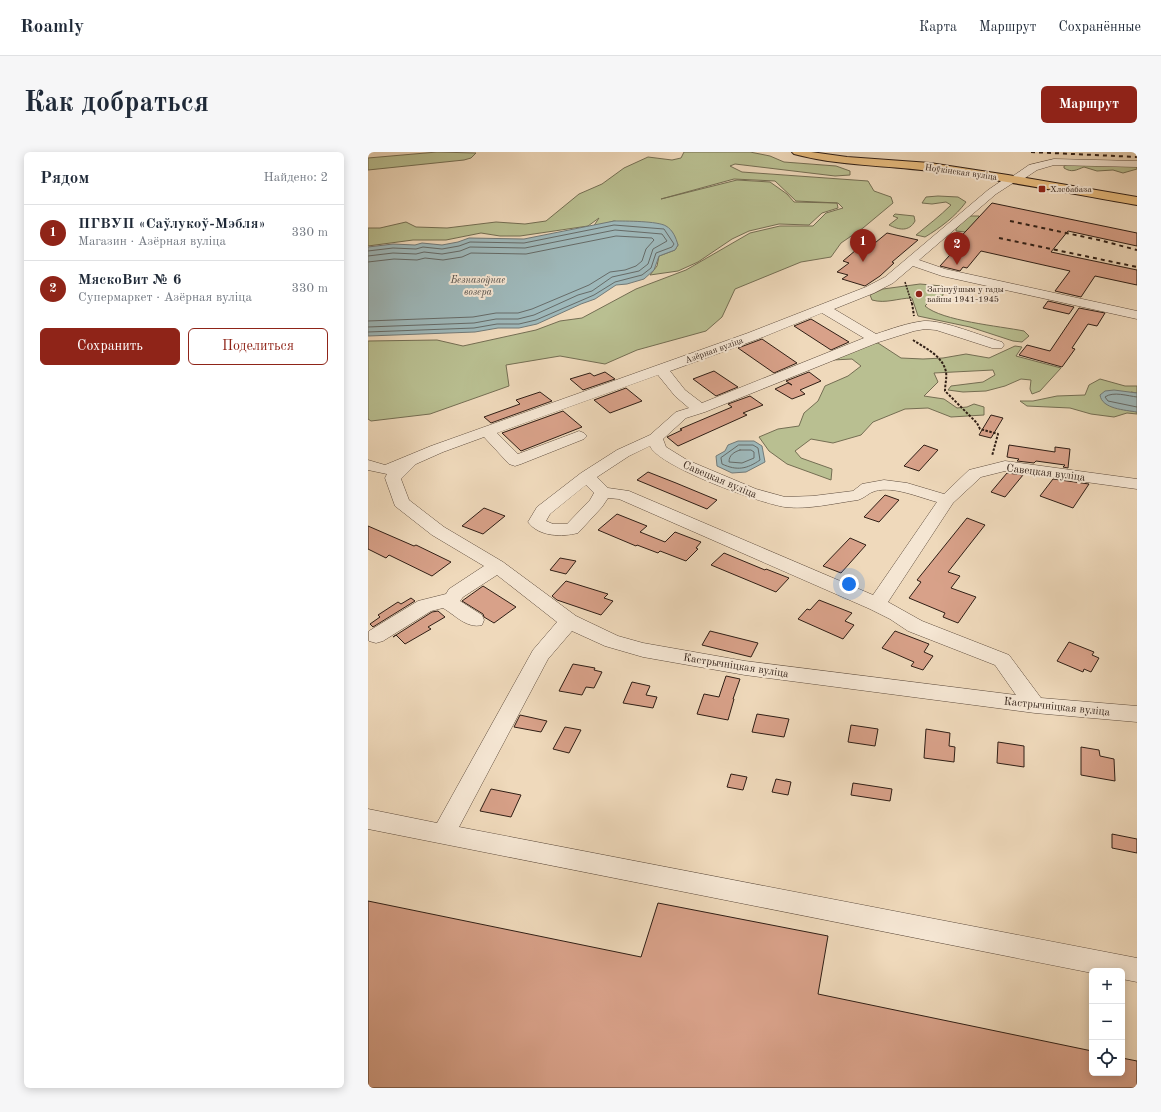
<!DOCTYPE html>
<html lang="ru">
<meta charset="utf-8">
<style>
body{margin:0;font-family:"Old Standard TT",serif;background:#f6f6f7;color:#1f2937}
.controls{position:absolute;right:12px;bottom:12px;display:grid;overflow:hidden;border-radius:6px;box-shadow:0 2px 10px #0003}
.controls button{width:36px;height:36px;display:grid;place-items:center;padding:0;border:0;border-bottom:1px solid #e0e1e3;background:#fff;color:#1f2937;font:20px sans-serif}
.you{position:absolute;left:481px;top:432px;width:14px;height:14px;margin:-10px;border:3px solid #fff;border-radius:50%;background:#1a73e8;box-shadow:0 0 0 6px #1a73e833}
.badge{display:grid;place-items:center;width:26px;height:26px;border-radius:50%;background:#8f2418;color:#fff;font-size:13px;font-weight:700}
.pin{position:absolute;translate:-50% -33px;filter:drop-shadow(0 1px 2px #0008)}
.pin::after{content:'';position:absolute;top:21px;width:14px;height:12px;background:inherit;clip-path:polygon(0 0,100% 0,50% 100%)}
.list{margin:0;padding:0;list-style:none}
h2{display:flex;justify-content:space-between;align-items:center;height:52px;margin:0;padding:0 16px;font-size:17px}
h2 small{font-size:13px;font-weight:400;color:#747a83}
.list li{display:grid;grid-template-columns:26px 1fr auto;gap:12px;align-items:center;box-sizing:border-box;height:56px;padding:0 16px;border-top:1px solid #e0e1e3}
.list b{display:block;font-size:15px;white-space:nowrap}
.list p{margin:0;font-size:13px;white-space:nowrap;color:#747a83}
.list em{font-size:13px;font-style:normal;color:#747a83}
.actions{display:flex;gap:8px;padding:12px 16px}
.actions a{flex:1;padding:9px 0;border:1px solid #8f2418;border-radius:6px;text-align:center;font-size:14px;color:#8f2418}
.actions .main{background:#8f2418;color:#fff}
.icon{flex:none;width:22px;height:22px;fill:none;stroke:currentColor;stroke-width:2;stroke-linecap:round;stroke-linejoin:round}
.map{position:relative;flex:none;width:769px;height:936px;overflow:hidden;border-radius:6px}
header{display:flex;align-items:center;gap:24px;box-sizing:border-box;height:56px;padding:0 20px;background:#fff;border-bottom:1px solid #e0e1e3}
header strong{font-size:19px}
nav{display:flex;gap:22px;margin-inline-start:auto;font-size:14px}
.intro{display:flex;align-items:center;justify-content:space-between;box-sizing:border-box;height:96px;padding:0 24px}
h1{margin:0;font-size:28px}
.button{padding:10px 18px;border-radius:6px;background:#8f2418;color:#fff;font-size:14px;font-weight:700}
main{display:flex;gap:24px;padding:0 24px}
aside{flex:1;background:#fff;border-radius:6px;box-shadow:0 2px 10px #0003}
.map>svg:first-child{display:block}
.green{fill:#b9bf91;stroke:#746e53}
.water{fill:#9eb8ba;stroke:#727a78}
.lines{fill:none;stroke-linecap:round;stroke-linejoin:round}
.shore{stroke:#666b68;stroke-width:1}
.building{fill:#d8a189;stroke:#2f1e15}
.minor-casing{stroke:#5f4d3e;stroke-width:1}
.major-casing{stroke:#2f1e15;stroke-width:2}
.path-far1{stroke:#2f1e15;stroke-width:1.5;stroke-dasharray:2 1;stroke-linecap:butt}
.path{stroke:#2f1e15;stroke-width:2;stroke-dasharray:2.5 1.5;stroke-linecap:butt}
.minor{fill:#f5e6d3;fill-rule:evenodd}
.major{fill:#e8bc7e;fill-rule:evenodd}
.rail{stroke:#2f1e15;stroke-width:2;stroke-dasharray:4 4;stroke-linecap:butt}
.poi-dot{fill:#8f2418;stroke:#f5e6d3;stroke-width:1.5}
.labels{text-anchor:middle;stroke-width:4;stroke-linejoin:round;paint-order:stroke}
.far-street-label{font-size:9px;fill:#2f1e15;stroke:#f5e6d3}
.far-poi-label{font-size:9px;fill:#2f1e15;stroke:#f5e6d3;text-anchor:start}
.far-water-label{font-size:10px;font-style:italic;fill:#504c47;stroke:#f5e6d3}
.street-label{font-size:11px;fill:#2f1e15;stroke:#f5e6d3}
</style>
<header>
<strong>Roamly</strong>
<nav><a>Карта</a><a>Маршрут</a><a>Сохранённые</a></nav>
</header>
<div class="intro"><h1>Как добраться</h1><a class="button">Маршрут</a></div>
<main>
<aside>
<h2>Рядом<small>Найдено: 2</small></h2>
<ul class="list">
<li><span class="badge">1</span><div><b>ПГВУП «Саўлукоў-Мэбля»</b><p>Магазин · Азёрная вуліца</p></div><em>330 m</em></li>
<li><span class="badge">2</span><div><b>МяскоВит № 6</b><p>Супермаркет · Азёрная вуліца</p></div><em>330 m</em></li>
</ul>
<div class="actions"><a class="main">Сохранить</a><a>Поделиться</a></div>
</aside>
<div class="map">
<svg width="769" height="936" viewBox="0 0 769 936">
<rect width="100%" height="100%" fill="#efd9bb"/>
<filter id="stains"><feTurbulence type="fractalNoise" baseFrequency=".005" numOctaves="4"/><feColorMatrix values="0 0 0 0 .2 0 0 0 0 .09 0 0 0 0 .02 0 0 0 .5 -.17"/></filter>
<radialGradient id="worn" r=".72"><stop offset=".6" stop-color="#630" stop-opacity="0"/><stop offset="1" stop-color="#630" stop-opacity=".3"/></radialGradient>
<!-- green -->
<path class="green" d="M 69,0 L 108,1 L 103,6 L 96,8 L 0,18 L 0,6 Z
M 316,0 L 382,0 L 402,4 L 416,10 L 468,14 L 482,19 L 482,23 L 467,24 L 367,12 L 362,14 L 374,20 L 500,29 L 506,39 L 523,45 L 525,51 L 495,76 L 473,91 L 463,105 L 433,110 L 367,137 L 354,165 L 338,179 L 269,198 L 237,212 L 192,204 L 138,213 L 141,234 L 62,262 L 3,269 L 0,267 L 0,189 L 69,188 L 95,194 L 168,178 L 192,169 L 214,166 L 268,137 L 318,118 L 382,81 L 412,74 L 445,74 L 458,61 L 475,56 L 470,51 L 428,49 L 407,29 L 366,27 L 293,47 L 369,28 L 402,30 L 419,42 L 426,50 L 469,51 L 470,56 L 454,61 L 441,73 L 411,72 L 381,79 L 364,87 L 330,110 L 310,119 L 282,123 L 289,114 L 291,104 L 307,98 L 310,93 L 303,79 L 246,69 L 225,75 L 231,66 L 220,74 L 152,84 L 132,84 L 113,81 L 78,88 L 45,88 L 0,94 L 0,76 L 12,76 L 38,70 L 48,75 L 79,76 L 128,70 L 157,72 L 178,69 L 211,42 L 234,32 L 256,16 L 280,5 L 304,8 L 313,6 Z
M 701,12 L 769,14 L 769,17 L 755,21 L 745,18 L 729,19 L 716,15 C 708,18 704,21 696,16 L 696,14 Z
M 570,44 L 590,45 L 598,50 C 588,64 572,76 557,85 L 548,83 C 560,73 572,64 583,53 L 578,50 L 564,52 L 554,51 L 558,45 Z
M 527,62 L 546,64 L 547,69 C 541,80 531,78 521,73 L 530,66 L 525,64 Z
M 601,64 L 611,64 L 612,68 L 607,81 L 588,79 L 588,77 Z
M 552,132 L 574,134 L 576,139 L 574,146 L 562,149 L 557,154 C 574,169 631,174 656,179 L 661,184 L 654,190 L 645,189 L 602,175 L 550,164 L 544,146 C 530,146 518,152 504,148 L 502,143 L 515,137 Z
M 501,191 L 510,191 L 533,206 L 555,207 L 575,206 L 598,202 L 621,206 L 647,194 L 654,195 L 648,204 L 693,216 L 672,239 L 664,242 L 662,237 L 663,228 L 653,227 L 637,234 L 618,239 L 595,240 L 580,238 L 583,234 L 615,230 L 627,223 L 625,218 L 566,221 L 570,230 L 556,244 L 576,247 L 589,256 L 599,255 L 606,252 L 616,255 L 616,263 L 583,265 L 560,256 L 537,257 L 505,270 L 493,283 L 465,291 L 443,287 L 427,299 L 433,306 L 464,317 L 463,328 L 419,312 L 401,299 L 391,285 L 410,277 L 431,274 L 436,261 L 450,249 L 457,234 L 480,224 L 493,214 L 484,207 L 465,208 Z
M 732,227 L 757,234 L 769,234 L 769,241 L 763,240 L 753,257 L 769,260 L 769,262 L 759,261 L 746,265 L 723,262 L 702,256 L 659,254 L 652,249 L 665,249 L 689,244 L 717,243 L 721,233 Z"/>
<!-- water -->
<path class="water" d="M 246,69 C 257,69 290,69 298,74 C 305,78 308,86 310,93 L 307,98 L 291,104 L 286,118 L 276,127 L 259,132 L 248,133 L 227,147 L 213,152 L 169,172 L 151,176 L 130,176 L 107,180 L 0,184 L 0,95 L 25,92 L 47,93 L 54,91 L 74,93 L 90,90 L 101,86 L 156,87 Z
M 746,238 L 769,241 L 769,260 C 757,258 734,257 732,243 L 737,239 Z
M 370,289 L 386,289 L 394,294 L 397,310 L 378,320 L 364,321 L 349,314 L 348,304 L 357,299 L 360,293 Z"/>
<g class="lines">
<!-- shore -->
<path class="shore" d="M 0,99 L 25,96 L 48,97 L 55,95 L 74,97 L 91,94 L 102,90 L 156,91 L 246,73 L 296,77 L 306,92 L 304,95 L 288,101 L 283,116 L 274,123 L 247,130 L 226,143 L 168,168 L 151,172 L 129,172 L 106,176 L 0,180
M 0,104 L 25,101 L 48,102 L 56,100 L 74,102 L 92,99 L 102,95 L 157,96 L 247,78 L 294,82 L 299,89 L 285,97 L 280,112 L 271,119 L 244,125 L 224,139 L 210,143 L 166,163 L 150,167 L 128,167 L 106,171 L 0,175
M 0,110 L 26,107 L 49,108 L 57,106 L 75,108 L 94,105 L 103,101 L 158,102 L 248,84 L 284,86 L 286,88 L 278,97 L 274,109 L 268,114 L 257,118 L 242,120 L 221,133 L 164,157 L 150,161 L 128,161 L 105,165 L 0,169
M 769,245 C 760,244 745,239 737,245 L 740,249 L 769,255
M 371,293 L 385,293 L 390,296 L 392,308 C 379,317 369,319 354,312 L 353,306 Z
M 372,298 L 383,298 L 386,300 L 386,306 L 374,311 L 361,310 C 361,303 366,300 372,298 Z"/>
</g>
<!-- building -->
<path class="building" d="M 624,51 L 769,81 L 769,94 L 700,79 L 683,100 L 769,118 L 769,133 L 727,124 L 713,145 L 687,139 L 702,119 L 613,99 L 599,116 L 595,115 L 592,119 L 572,114 L 590,94 L 585,93 Z
M 519,81 L 550,88 L 524,110 L 526,111 L 512,124 L 497,134 L 474,127 L 480,123 L 469,120 L 481,111 L 475,109 L 488,98 L 496,100 Z
M 680,149 L 706,155 L 701,162 L 675,156 Z
M 711,156 L 737,161 L 729,174 L 720,172 L 704,196 L 707,197 L 694,215 L 651,203 L 659,193 L 682,199 Z
M 443,167 L 481,190 L 463,198 L 426,174 Z
M 394,187 L 429,211 L 406,221 L 370,196 Z
M 346,219 L 370,235 L 348,244 L 325,227 Z
M 237,220 L 247,227 L 215,238 L 202,227 L 222,221 L 226,224 Z
M 441,220 L 453,229 L 432,238 L 437,242 L 424,247 L 407,237 L 420,231 L 424,233 L 418,229 Z
M 258,236 L 274,249 L 242,261 L 226,248 Z
M 172,240 L 184,249 L 123,271 L 116,265 L 152,252 L 148,248 Z
M 382,244 L 395,253 L 375,261 L 379,263 L 310,294 L 299,285 L 314,278 L 312,277 L 364,255 L 360,252 Z
M 195,259 L 214,275 L 153,299 L 134,281 Z
M 623,263 L 635,266 L 623,286 L 611,283 Z
M 556,293 L 570,298 L 551,319 L 536,314 Z
M 641,293 L 687,300 L 687,295 L 702,297 L 700,316 L 695,315 L 697,313 L 668,309 L 666,311 L 649,309 L 651,307 L 639,305 Z
M 280,320 L 308,331 L 349,348 L 339,357 L 269,328 Z
M 639,321 L 655,323 L 637,345 L 623,340 Z
M 685,327 L 721,332 L 705,356 L 672,344 Z
M 517,343 L 531,348 L 511,370 L 496,365 Z
M 116,356 L 137,364 L 115,382 L 94,374 Z
M 249,362 L 279,374 L 272,380 L 297,390 L 307,380 L 333,390 L 328,396 L 330,397 L 318,409 L 292,399 L 290,401 L 269,393 L 268,394 L 230,378 Z
M 599,366 L 617,373 L 580,420 L 592,424 L 583,436 L 608,445 L 590,471 L 575,465 L 577,461 L 541,446 L 553,430 L 549,428 Z
M 0,374 L 46,394 L 48,393 L 83,410 L 64,424 L 21,403 L 18,406 L 0,397 Z
M 482,386 L 498,393 L 473,421 L 455,414 Z
M 356,401 L 397,418 L 398,417 L 421,426 L 408,440 L 343,413 Z
M 192,406 L 208,409 L 198,422 L 182,418 Z
M 198,429 L 240,442 L 236,446 L 245,449 L 233,463 L 189,448 L 184,444 Z
M 115,434 L 148,455 L 126,471 L 116,465 L 115,462 L 94,449 Z
M 43,446 L 47,449 L 5,475 L 2,472 L 12,465 L 10,463 L 30,450 L 33,452 Z
M 451,448 L 484,461 L 477,469 L 486,473 L 475,487 L 430,467 L 439,457 L 442,458 Z
M 70,459 L 77,465 L 60,475 L 63,477 L 37,492 L 28,483 L 25,485 L 64,460 Z
M 342,479 L 390,491 L 383,505 L 334,493 Z
M 527,479 L 561,492 L 556,500 L 565,504 L 555,518 L 543,514 L 546,510 L 514,496 Z
M 701,490 L 726,500 L 724,503 L 731,506 L 723,520 L 716,517 L 715,520 L 689,509 Z
M 205,512 L 227,516 L 226,518 L 234,520 L 226,536 L 218,535 L 214,543 L 191,539 Z
M 358,524 L 372,527 L 365,547 L 366,547 L 360,568 L 329,562 L 336,542 L 351,545 Z
M 264,530 L 282,534 L 278,543 L 289,545 L 285,556 L 255,551 Z
M 389,562 L 421,567 L 416,585 L 384,580 Z
M 152,563 L 179,569 L 173,580 L 146,575 Z
M 483,573 L 510,577 L 507,594 L 480,590 Z
M 197,575 L 213,578 L 201,601 L 185,597 Z
M 558,577 L 582,581 L 581,594 L 587,595 L 586,610 L 556,606 Z
M 630,590 L 656,594 L 656,615 L 629,611 Z
M 713,595 L 731,598 L 732,604 L 746,607 L 747,629 L 713,623 Z
M 363,622 L 379,625 L 375,638 L 359,635 Z
M 408,627 L 423,630 L 420,643 L 404,640 Z
M 485,631 L 524,637 L 522,649 L 483,643 Z
M 123,637 L 153,643 L 143,665 L 112,659 Z
M 744,682 L 769,687 L 769,701 L 744,696 Z
M 0,749 L 273,805 L 290,751 L 460,784 L 450,842 L 724,899 L 724,921 L 754,921 L 754,906 L 769,909 L 769,936 L 0,936 Z"/>
<g class="lines">
<!-- minor casing -->
<g class="minor-casing">
<path id="minor" d="M 686,7 L 769,9 L 769,15 L 686,13 L 669,18 L 651,30 L 645,31 L 628,42 L 551,108 L 577,117 L 769,159 L 769,167 L 574,124 L 545,114 L 525,131 L 506,141 L 466,157 L 508,182 C 523,177 539,171 556,169 C 576,168 613,184 634,190 L 636,193 L 634,196 L 624,196 L 568,178 L 557,177 L 546,179 L 511,190 L 337,260 L 318,266 L 295,287 L 298,295 L 319,308 L 388,337 L 417,345 L 445,344 L 485,339 L 494,332 L 516,328 L 539,331 L 576,342 L 601,318 L 637,309 L 769,327 L 769,337 L 637,319 L 613,325 L 585,351 L 520,450 L 554,469 L 641,503 L 673,546 L 769,554 L 769,570 L 667,561 L 377,523 L 275,505 L 237,494 L 204,479 L 180,507 L 91,675 L 769,806 L 769,830 L 754,827 L 754,819 L 724,819 L 724,821 L 0,677 L 0,657 L 69,671 L 165,498 L 189,470 L 129,423 L 95,445 L 92,449 L 114,463 L 116,468 L 114,473 C 99,477 87,463 75,456 L 63,459 L 15,489 L 8,491 L 1,489 L 1,479 L 50,449 L 78,442 L 81,437 L 116,414 L 64,383 L 27,354 L 17,326 L 19,322 L 0,318 L 0,308 L 17,313 L 63,294 L 380,181 L 498,135 L 517,125 L 620,38 L 639,25 L 645,24 L 661,13 ZM 454,161 L 496,186 L 334,251 L 317,238 L 302,219 L 390,187 ZM 290,223 L 307,244 L 321,256 L 308,260 L 282,283 L 249,298 L 213,321 L 169,355 L 160,370 C 171,385 194,385 210,381 L 234,355 L 240,346 L 251,347 L 502,457 L 522,467 L 540,479 L 627,513 L 648,543 L 377,509 L 275,491 L 250,484 L 208,464 L 135,410 L 76,375 L 41,348 L 33,327 L 48,312 L 75,300 L 116,285 L 141,312 L 147,314 L 153,312 L 216,287 L 219,284 L 216,281 L 211,279 L 206,281 L 150,302 L 129,281 ZM 282,294 C 289,314 394,352 417,355 C 440,358 467,351 490,348 C 497,346 500,341 507,339 C 526,334 550,345 569,350 L 505,443 L 261,339 L 240,336 L 229,325 L 261,304 ZM 218,333 L 226,341 L 222,348 L 199,372 L 185,372 L 178,369 L 182,362 Z"/>
</g>
<!-- major casing -->
<g class="major-casing">
<path id="major" d="M 424,0 L 443,0 L 479,5 L 562,11 L 640,23 L 769,45 L 769,53 C 700,41 631,27 562,19 C 516,13 471,14 426,2 Z"/>
</g>
<!-- path-far1 -->
<path class="path-far1" d="M 537,130 L 544,152"/>
<!-- path -->
<path class="path" d="M 544,151 L 546,164
M 545,188 C 557,196 575,204 578,220 C 579,226 577,233 577,239 L 609,271 L 612,277 L 630,282 L 624,304"/>
<!-- minor -->
<use href="#minor" class="minor"/>
<!-- major -->
<use href="#major" class="major"/>
<!-- rail -->
<path class="rail" d="M 663,0 L 769,5
M 642,69 L 731,88 L 769,98
M 631,86 L 769,115"/>
</g>
<!-- markers -->
<g class="poi-dot">
<rect x="670" y="33" width="8" height="8" rx="2"/>
<circle cx="551" cy="142" r="4"/>
</g>
<g class="labels">
<!-- far-street labels -->
<g class="far-street-label">
<text transform="translate(593 20) rotate(8)" y="3">Ноўкінская вуліца</text>
<text transform="translate(346 198) rotate(-20)" y="3">Азёрная вуліца</text>
</g>
<!-- far-poi labels -->
<g class="far-poi-label">
<text x="682" y="40">Хлебабаза</text>
<text x="559" y="140">Загінуўшым у гады<tspan x="559" dy="10">вайны 1941-1945</tspan></text>
</g>
<!-- far-water labels -->
<g class="far-water-label">
<text x="110" y="131">Безназоўнае<tspan x="110" dy="12">возера</tspan></text>
</g>
<!-- street labels -->
<g class="street-label">
<text transform="translate(678 320) rotate(7)" y="4">Савецкая вуліца</text>
<text transform="translate(352 327) rotate(23)" y="4">Савецкая вуліца</text>
<text transform="translate(368 513) rotate(9)" y="4">Кастрычніцкая вуліца</text>
<text transform="translate(689 554) rotate(6)" y="4">Кастрычніцкая вуліца</text>
</g>
</g>
<rect width="100%" height="100%" filter="url(#stains)"/>
<rect width="100%" height="100%" fill="url(#worn)"/>
</svg>
<div class="controls">
<button>+</button>
<button>−</button>
<button><svg class="icon" aria-label="locate" viewBox="0 0 24 24"><circle cx="12" cy="12" r="6"/><path d="M12 2v4M12 18v4M2 12h4M18 12h4"/></svg></button>
</div>
<div class="you"></div>
<div class="pin badge" style="left:495px;top:110px">1</div>
<div class="pin badge" style="left:589px;top:113px">2</div>
</div>
</main>
